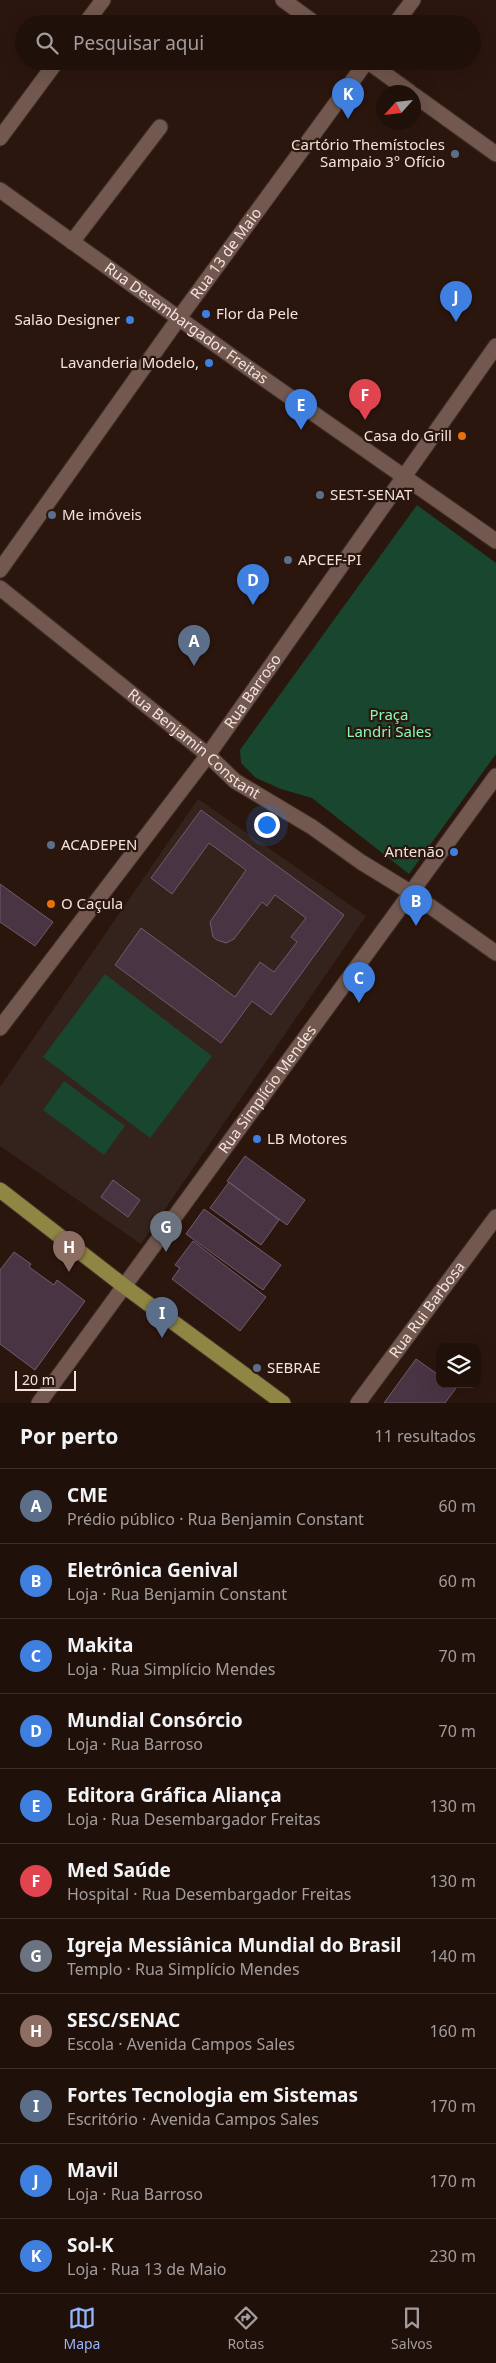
<!DOCTYPE html>
<html lang="pt">
<meta charset="utf-8">
<style>
body{margin:0;font-family:"Noto Sans",sans-serif;background:#281913;color:#f1f3f6}
.controls{position:absolute;right:15px;bottom:15px;display:grid;overflow:hidden;border-radius:10px;box-shadow:0 5px 20px #0002}
.controls button{width:45px;height:45px;display:grid;place-items:center;padding:0;border:0;border-bottom:1px solid #3d302b;background:#20100a;color:#f1f3f6;font:25px sans-serif}
.compass{position:absolute;left:376px;top:85px;width:45px;height:45px;border-radius:50%;background:#20100a;box-shadow:0 5px 20px #0002;rotate:243deg}
.scale{position:absolute;left:15px;bottom:12px;width:61px;box-sizing:border-box;padding-left:5px;border:2px solid #f3e3dd;border-top:0;font-size:14px;line-height:18px;white-space:nowrap;color:#f3e3dd;-webkit-text-stroke:4px #2b160e;paint-order:stroke}
.you{position:absolute;left:266px;top:824px;width:18px;height:18px;margin:-12px;border:4px solid #fff;border-radius:50%;background:#1a73e8;box-shadow:0 0 0 8px #1a73e833}
.badge{display:grid;place-items:center;width:32px;height:32px;border-radius:50%;background:#95b6fd;color:#fff;font-size:16px;font-weight:700}
.pin{position:absolute;translate:-50% -41px;filter:drop-shadow(0 1px 2px #0008)}
.pin::after{content:'';position:absolute;top:26px;width:18px;height:15px;background:inherit;clip-path:polygon(0 0,100% 0,50% 100%)}
.list{margin:0;padding:0;list-style:none}
h2{display:flex;justify-content:space-between;align-items:center;height:65px;margin:0;padding:0 20px;font-size:21px}
h2 small{font-size:16px;font-weight:400;color:#a29d9c}
.list li{display:grid;grid-template-columns:32px 1fr auto;gap:15px;align-items:center;box-sizing:border-box;height:75px;padding:0 20px;border-top:1px solid #3d302b}
.list b{display:block;font-size:19px;white-space:nowrap}
.list p{margin:0;font-size:16px;white-space:nowrap;color:#a29d9c}
.list em{font-size:16px;font-style:normal;color:#a29d9c}
.icon{flex:none;width:28px;height:28px;fill:none;stroke:currentColor;stroke-width:2;stroke-linecap:round;stroke-linejoin:round}
.map{position:relative;flex:none;width:496px;height:1403px;overflow:hidden}
.search{position:absolute;background:#20100a;box-shadow:0 5px 20px #0002;left:15px;right:15px;top:15px;height:55px;display:flex;align-items:center;gap:12px;box-sizing:border-box;padding:0 18px;border-radius:28px;color:#a29d9c;font-size:19px}
.sheet{height:890px;background:#20100a}
nav{display:flex;justify-content:space-around;align-items:center;box-sizing:border-box;height:70px;border-top:1px solid #3d302b;background:#20100a;font-size:14px;color:#a29d9c}
nav a{display:grid;justify-items:center;gap:2px}
nav .on{color:#95b6fd}
.map>svg:first-child{display:block}
.education{fill:#34231c}
.green{fill:#19462e}
.building{fill:#493443;stroke:#725b6b}
.lines{fill:none;stroke-linecap:round;stroke-linejoin:round}
.minor-casing{stroke:#40302c;stroke-width:17}
.major-casing{stroke:#40302c;stroke-width:17}
.minor{stroke:#72584e;stroke-width:15}
.major{stroke:#8f8643;stroke-width:15}
.service-dot{fill:#5c6f8a;stroke:#2b160e;stroke-width:2}
.shop-dot{fill:#3f7fe0;stroke:#2b160e;stroke-width:2}
.food-dot{fill:#e8710a;stroke:#2b160e;stroke-width:2}
.labels{text-anchor:middle;stroke-width:4.5;stroke-linejoin:round;paint-order:stroke}
.poi-label{font-size:15px;fill:#f3e3dd;stroke:#2b160e;text-anchor:start}
.street-label{font-size:15px;fill:#f3e3dd;stroke:#2b160e}
.park-label{font-size:15px;fill:#84fab8;stroke:#2b160e}
</style>
<div class="map">
<svg width="496" height="1403" viewBox="0 0 496 1403">
<rect width="100%" height="100%" fill="#2b160e"/>
<!-- education -->
<path class="education" d="M 198,799 L 366,916 L 141,1244 L 0,1146 L 0,1087 Z"/>
<!-- green -->
<path class="green" d="M 417,505 L 496,563 L 496,754 L 409,874 L 312,798 L 281,789 L 256,778 L 241,763 L 240,750 Z
M 105,974 L 212,1056 L 150,1138 L 43,1057 Z
M 64,1081 L 125,1126 L 104,1155 L 43,1110 Z"/>
<!-- building -->
<path class="building" d="M 201,810 L 344,915 L 271,1015 L 252,1001 L 221,1043 L 115,965 L 141,928 L 235,997 L 260,962 L 274,972 L 297,942 L 291,937 L 306,918 L 275,895 L 267,906 L 262,902 L 234,939 L 226,943 L 217,940 L 213,937 L 210,922 L 246,870 L 209,843 L 172,894 L 151,878 Z
M 0,884 L 53,922 L 35,946 L 0,922 Z
M 245,1156 L 305,1200 L 287,1225 L 227,1181 Z
M 113,1180 L 140,1200 L 128,1217 L 101,1197 Z
M 229,1182 L 279,1220 L 261,1245 L 210,1208 Z
M 204,1209 L 281,1265 L 263,1290 L 186,1234 Z
M 193,1241 L 266,1297 L 240,1331 L 172,1279 L 180,1268 L 175,1265 Z
M 14,1252 L 31,1264 L 29,1267 L 54,1285 L 57,1280 L 85,1301 L 35,1370 L 0,1344 L 0,1270 Z
M 416,1359 L 440,1376 L 440,1384 L 450,1384 L 456,1388 L 445,1403 L 384,1403 Z"/>
<g class="lines">
<!-- minor casing -->
<g class="minor-casing">
<g id="minor">
<path d="M 283,0 L 316,24"/>
<path d="M 85,24 L 103,0"/>
<path d="M 395,24 L 413,0"/>
<path d="M 367,61 L 410,92"/>
<path d="M 414,95 L 496,154"/>
<path d="M 0,138 L 57,61"/>
<path id="s1" d="M 0,190 L 237,360 L 496,541"/>
<path d="M 72,242 L 160,127"/>
<path id="s2" d="M 0,570 L 179,318 L 367,61"/>
<path id="s3" d="M 0,588 L 208,755 L 235,781 L 312,827 L 361,862 L 410,892 L 496,953"/>
<path id="s4" d="M 0,1028 L 208,755 L 496,346"/>
<path id="s5" d="M 39,1403 L 496,776"/>
<path id="s6" d="M 358,1403 L 496,1217"/>
</g>
</g>
<!-- major casing -->
<g class="major-casing">
<path id="major" d="M 0,1190 L 124,1286 L 283,1403"/>
</g>
<!-- minor -->
<use href="#minor" class="minor"/>
<!-- major -->
<use href="#major" class="major"/>
</g>
<!-- markers -->
<g class="service-dot">
<circle cx="455" cy="154" r="5"/>
<circle cx="320" cy="495" r="5"/>
<circle cx="52" cy="515" r="5"/>
<circle cx="288" cy="560" r="5"/>
<circle cx="51" cy="845" r="5"/>
<circle cx="257" cy="1368" r="5"/>
</g>
<g class="shop-dot">
<circle cx="206" cy="314" r="5"/>
<circle cx="130" cy="320" r="5"/>
<circle cx="209" cy="363" r="5"/>
<circle cx="454" cy="852" r="5"/>
<circle cx="257" cy="1139" r="5"/>
</g>
<g class="food-dot">
<circle cx="462" cy="436" r="5"/>
<circle cx="51" cy="904" r="5"/>
</g>
<g class="labels">
<!-- poi labels -->
<g class="poi-label">
<text x="445" y="150" text-anchor="end">Cartório Themístocles<tspan x="445" dy="17">Sampaio 3° Ofício</tspan></text>
<text x="216" y="319">Flor da Pele</text>
<text x="120" y="325" text-anchor="end">Salão Designer</text>
<text x="199" y="368" text-anchor="end">Lavanderia Modelo,</text>
<text x="452" y="441" text-anchor="end">Casa do Grill</text>
<text x="330" y="500">SEST-SENAT</text>
<text x="62" y="520">Me imóveis</text>
<text x="298" y="565">APCEF-PI</text>
<text x="61" y="850">ACADEPEN</text>
<text x="444" y="857" text-anchor="end">Antenão</text>
<text x="61" y="909">O Caçula</text>
<text x="267" y="1144">LB Motores</text>
<text x="267" y="1373">SEBRAE</text>
</g>
<!-- street labels -->
<g class="street-label">
<text dy="5" stroke="none"><textPath href="#s2" startOffset="389">Rua 13 de Maio</textPath></text>
<text dy="5" stroke="none"><textPath href="#s1" startOffset="229">Rua Desembargador Freitas</textPath></text>
<text dy="5" stroke="none"><textPath href="#s4" startOffset="421">Rua Barroso</textPath></text>
<text dy="5" stroke="none"><textPath href="#s3" startOffset="249">Rua Benjamin Constant</textPath></text>
<text dy="5" stroke="none"><textPath href="#s5" startOffset="388">Rua Simplício Mendes</textPath></text>
<text dy="5" stroke="none"><textPath href="#s6" startOffset="116">Rua Rui Barbosa</textPath></text>
</g>
<!-- park labels -->
<g class="park-label">
<text x="389" y="720">Praça<tspan x="389" dy="17">Landri Sales</tspan></text>
</g>
</g>
</svg>
<div class="controls">
<button><svg class="icon" aria-label="layers" viewBox="0 0 24 24"><path d="M12 4l9 5-9 5-9-5zM3 14l9 5 9-5"/></svg></button>
</div>
<svg class="compass" viewBox="-18 -18 36 36"><path d="M0-13l5 13h-10z" fill="#e53935"/><path d="M0 13l5-13h-10z" fill="#a29d9c"/></svg>
<div class="scale">20 m</div>
<div class="you"></div>
<div class="pin badge" style="left:194px;top:666px;background:#5c6f8a">A</div>
<div class="pin badge" style="left:416px;top:926px;background:#3f7fe0">B</div>
<div class="pin badge" style="left:359px;top:1003px;background:#3f7fe0">C</div>
<div class="pin badge" style="left:253px;top:605px;background:#3f7fe0">D</div>
<div class="pin badge" style="left:301px;top:430px;background:#3f7fe0">E</div>
<div class="pin badge" style="left:365px;top:420px;background:#e0444e">F</div>
<div class="pin badge" style="left:166px;top:1252px;background:#6b7280">G</div>
<div class="pin badge" style="left:69px;top:1272px;background:#8d6e63">H</div>
<div class="pin badge" style="left:162px;top:1338px;background:#5c6f8a">I</div>
<div class="pin badge" style="left:456px;top:322px;background:#3f7fe0">J</div>
<div class="pin badge" style="left:348px;top:119px;background:#3f7fe0">K</div>
<div class="search"><svg class="icon" aria-label="search" viewBox="0 0 24 24"><circle cx="10" cy="10" r="6"/><path d="M15 15l6 6"/></svg>Pesquisar aqui</div>
</div>
<section class="sheet">
<h2>Por perto<small>11 resultados</small></h2>
<ul class="list">
<li><span class="badge" style="background:#5c6f8a">A</span><div><b>CME</b><p>Prédio público · Rua Benjamin Constant</p></div><em>60 m</em></li>
<li><span class="badge" style="background:#3f7fe0">B</span><div><b>Eletrônica Genival</b><p>Loja · Rua Benjamin Constant</p></div><em>60 m</em></li>
<li><span class="badge" style="background:#3f7fe0">C</span><div><b>Makita</b><p>Loja · Rua Simplício Mendes</p></div><em>70 m</em></li>
<li><span class="badge" style="background:#3f7fe0">D</span><div><b>Mundial Consórcio</b><p>Loja · Rua Barroso</p></div><em>70 m</em></li>
<li><span class="badge" style="background:#3f7fe0">E</span><div><b>Editora Gráfica Aliança</b><p>Loja · Rua Desembargador Freitas</p></div><em>130 m</em></li>
<li><span class="badge" style="background:#e0444e">F</span><div><b>Med Saúde</b><p>Hospital · Rua Desembargador Freitas</p></div><em>130 m</em></li>
<li><span class="badge" style="background:#6b7280">G</span><div><b>Igreja Messiânica Mundial do Brasil</b><p>Templo · Rua Simplício Mendes</p></div><em>140 m</em></li>
<li><span class="badge" style="background:#8d6e63">H</span><div><b>SESC/SENAC</b><p>Escola · Avenida Campos Sales</p></div><em>160 m</em></li>
<li><span class="badge" style="background:#5c6f8a">I</span><div><b>Fortes Tecnologia em Sistemas</b><p>Escritório · Avenida Campos Sales</p></div><em>170 m</em></li>
<li><span class="badge" style="background:#3f7fe0">J</span><div><b>Mavil</b><p>Loja · Rua Barroso</p></div><em>170 m</em></li>
<li><span class="badge" style="background:#3f7fe0">K</span><div><b>Sol-K</b><p>Loja · Rua 13 de Maio</p></div><em>230 m</em></li>
</ul>
</section>
<nav>
<a class="on"><svg class="icon" aria-label="map" viewBox="0 0 24 24"><path d="M3 6l6-2 6 2 6-2v14l-6 2-6-2-6 2zM9 4v14M15 6v14"/></svg>Mapa</a>
<a><svg class="icon" aria-label="directions" viewBox="0 0 24 24"><path d="M12 3l9 9-9 9-9-9zM9 14v-3h6M13 9l2 2-2 2"/></svg>Rotas</a>
<a><svg class="icon" aria-label="saved" viewBox="0 0 24 24"><path d="M7 4h10v16l-5-4-5 4z"/></svg>Salvos</a>
</nav>
